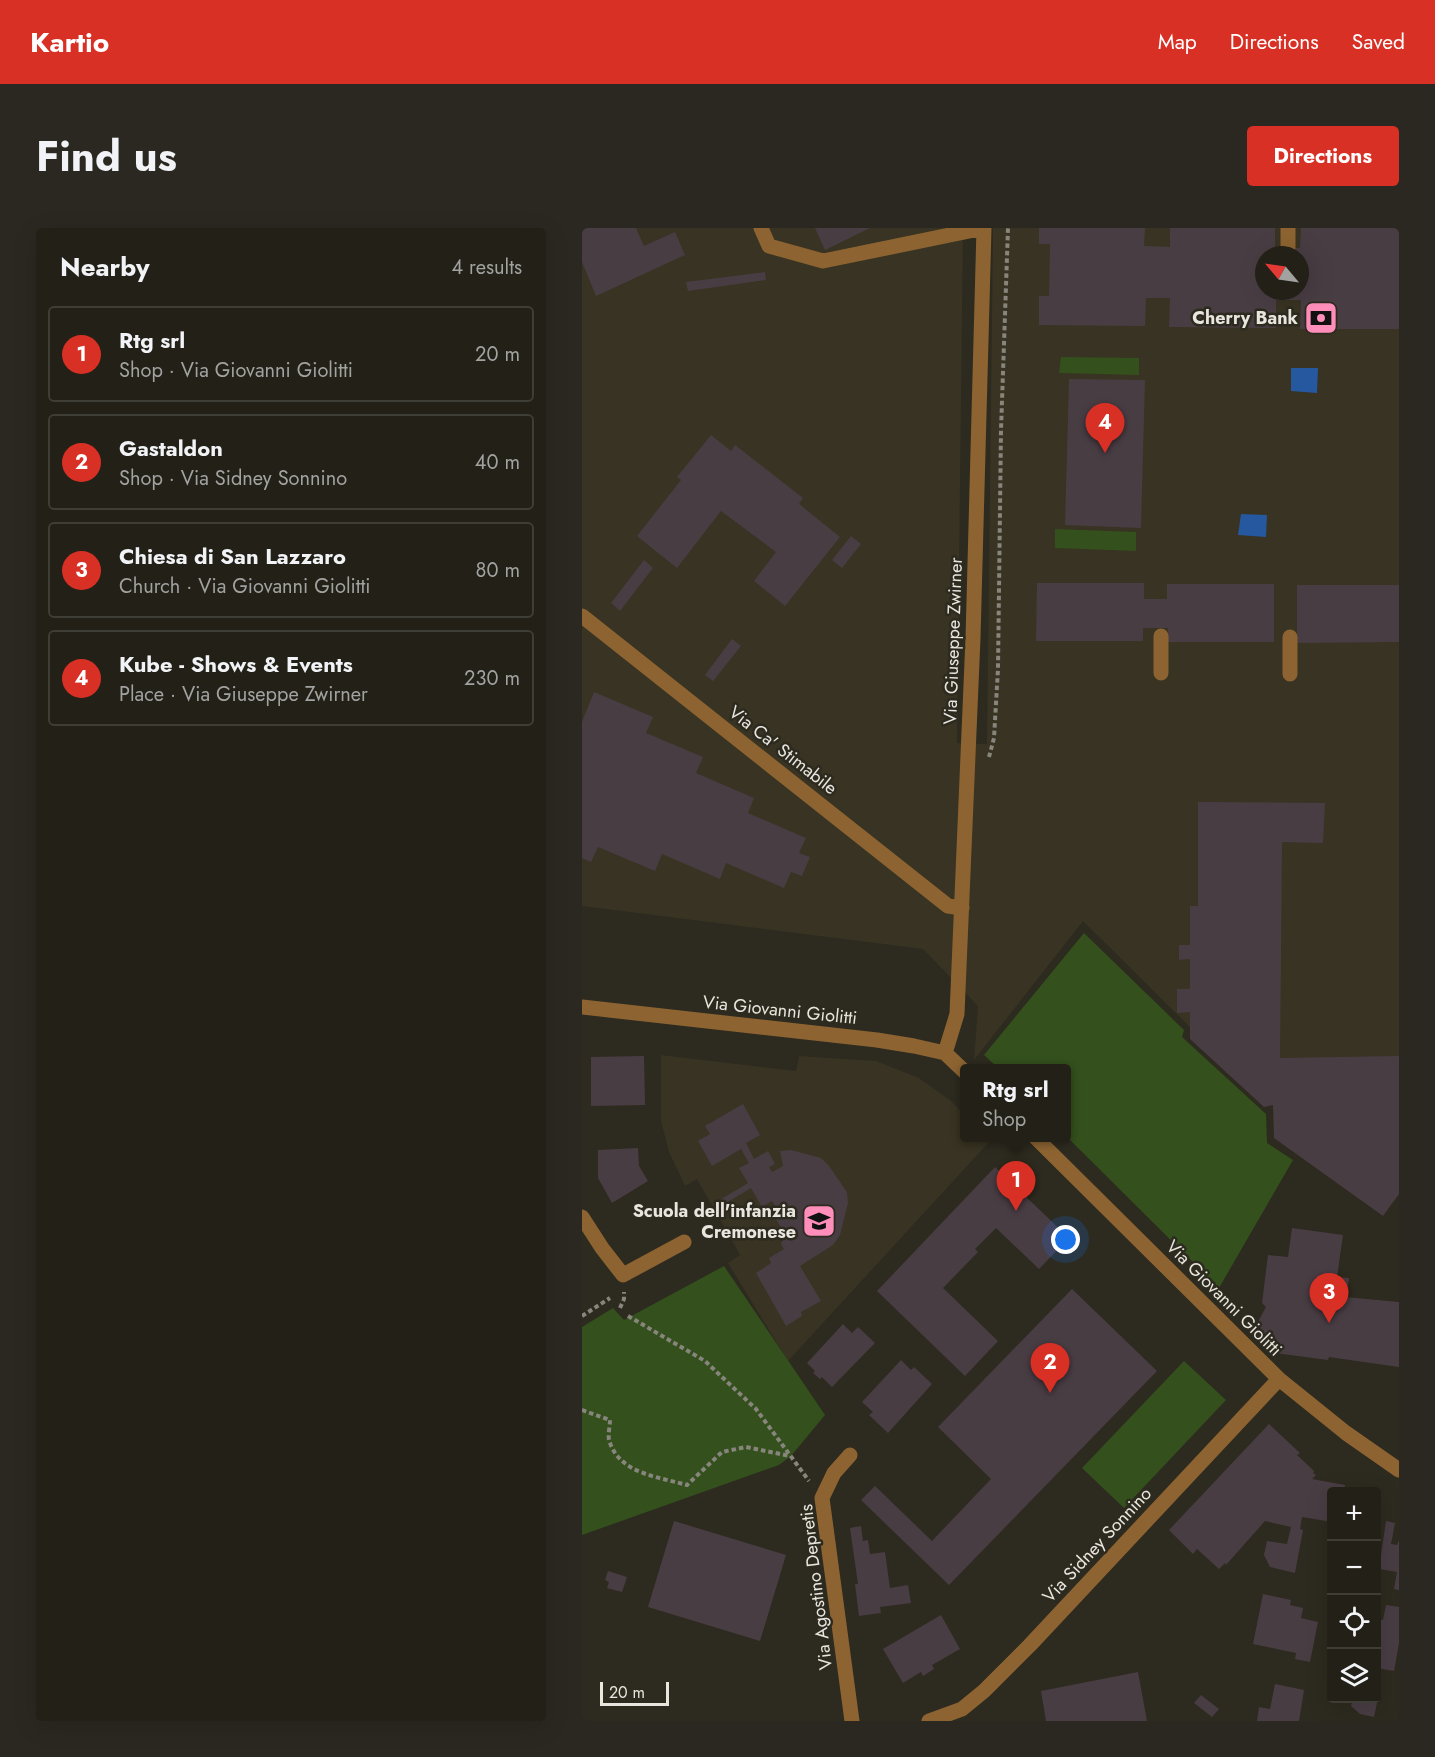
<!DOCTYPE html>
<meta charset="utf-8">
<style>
body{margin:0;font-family:Jost,sans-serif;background:#2a2820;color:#f1f3f6}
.controls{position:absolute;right:18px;bottom:18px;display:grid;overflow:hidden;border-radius:6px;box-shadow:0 6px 24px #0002}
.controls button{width:54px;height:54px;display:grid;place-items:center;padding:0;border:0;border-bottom:2px solid #3f3e36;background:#222017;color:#f1f3f6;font:30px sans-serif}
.compass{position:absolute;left:673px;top:18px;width:54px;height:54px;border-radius:50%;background:#222017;box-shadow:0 6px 24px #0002;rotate:299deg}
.scale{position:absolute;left:18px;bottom:15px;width:69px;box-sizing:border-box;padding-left:6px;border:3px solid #e8e6df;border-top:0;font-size:16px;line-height:21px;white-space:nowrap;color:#e8e6df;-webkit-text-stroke:4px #2d2a1f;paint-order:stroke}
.you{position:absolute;left:484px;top:1012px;width:21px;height:21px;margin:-15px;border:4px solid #fff;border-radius:50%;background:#1a73e8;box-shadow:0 0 0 9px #1a73e833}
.badge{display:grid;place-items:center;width:39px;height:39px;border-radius:50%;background:#d93025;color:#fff;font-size:20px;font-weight:700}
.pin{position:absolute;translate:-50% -50px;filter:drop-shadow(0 2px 3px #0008)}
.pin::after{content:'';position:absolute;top:32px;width:21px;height:18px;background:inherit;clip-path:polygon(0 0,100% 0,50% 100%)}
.popup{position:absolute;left:378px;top:836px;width:111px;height:78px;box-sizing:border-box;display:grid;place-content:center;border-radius:6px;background:#222017;filter:drop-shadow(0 2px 4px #0005);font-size:20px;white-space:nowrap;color:#a2a3a1}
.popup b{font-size:22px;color:#f1f3f6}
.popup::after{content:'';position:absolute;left:50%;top:100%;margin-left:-12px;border:12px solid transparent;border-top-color:#222017}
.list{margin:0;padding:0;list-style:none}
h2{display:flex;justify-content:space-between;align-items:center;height:78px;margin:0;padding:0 24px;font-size:26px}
h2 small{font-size:20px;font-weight:400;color:#a2a3a1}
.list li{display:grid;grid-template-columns:39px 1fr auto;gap:18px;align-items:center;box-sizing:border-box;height:96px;margin:0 12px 12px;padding:0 12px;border:2px solid #3f3e36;border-radius:6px}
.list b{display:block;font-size:22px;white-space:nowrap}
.list p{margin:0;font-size:20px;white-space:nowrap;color:#a2a3a1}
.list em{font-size:20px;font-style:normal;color:#a2a3a1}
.icon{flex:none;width:33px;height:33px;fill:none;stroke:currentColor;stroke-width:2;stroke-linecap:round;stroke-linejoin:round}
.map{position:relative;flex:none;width:817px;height:1493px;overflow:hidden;border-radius:6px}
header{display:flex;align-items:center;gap:36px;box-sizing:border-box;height:84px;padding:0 30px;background:#d93025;color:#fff}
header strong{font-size:28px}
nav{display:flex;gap:33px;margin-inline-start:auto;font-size:21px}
.intro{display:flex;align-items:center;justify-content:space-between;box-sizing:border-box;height:144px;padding:0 36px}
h1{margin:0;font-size:42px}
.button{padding:15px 27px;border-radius:6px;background:#d93025;color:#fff;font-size:21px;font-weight:700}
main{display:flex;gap:36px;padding:0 36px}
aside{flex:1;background:#222017;border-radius:6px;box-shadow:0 6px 24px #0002}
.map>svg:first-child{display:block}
.built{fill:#383322;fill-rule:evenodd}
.green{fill:#34501d}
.water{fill:#2658a0}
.building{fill:#493d44;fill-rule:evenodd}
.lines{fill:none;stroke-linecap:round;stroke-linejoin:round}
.path{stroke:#87857c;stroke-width:4;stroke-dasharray:4.5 3;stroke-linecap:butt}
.minor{stroke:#8d6431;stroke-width:15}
.labels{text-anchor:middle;stroke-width:5;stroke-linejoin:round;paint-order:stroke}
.poi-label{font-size:18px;font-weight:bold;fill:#e8e6df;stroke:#2d2a1f;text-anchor:end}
.street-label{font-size:18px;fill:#e8e6df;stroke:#2d2a1f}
</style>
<header>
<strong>Kartio</strong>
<nav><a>Map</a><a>Directions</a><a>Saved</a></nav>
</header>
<div class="intro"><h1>Find us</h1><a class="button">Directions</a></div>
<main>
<aside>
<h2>Nearby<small>4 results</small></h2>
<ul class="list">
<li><span class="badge">1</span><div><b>Rtg srl</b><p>Shop · Via Giovanni Giolitti</p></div><em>20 m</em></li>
<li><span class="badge">2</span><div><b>Gastaldon</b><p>Shop · Via Sidney Sonnino</p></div><em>40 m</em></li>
<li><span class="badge">3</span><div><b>Chiesa di San Lazzaro</b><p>Church · Via Giovanni Giolitti</p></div><em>80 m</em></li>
<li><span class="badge">4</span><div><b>Kube - Shows &amp; Events</b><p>Place · Via Giuseppe Zwirner</p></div><em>230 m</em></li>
</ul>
</aside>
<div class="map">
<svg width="817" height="1493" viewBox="0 0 817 1493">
<rect width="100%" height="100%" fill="#2d2a1f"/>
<!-- built -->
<path class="built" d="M 0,0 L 381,0 L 375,515 L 405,516 L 411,0 L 817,0 L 817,960 L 649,840 L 501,693 L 392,832 L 396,778 L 341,721 L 0,678 ZM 682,27 L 718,27 L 718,63 L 682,63 Z
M 79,827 L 214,843 L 217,828 L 294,833 L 337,850 L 369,873 L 383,887 L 383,910 L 407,910 L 409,912 L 206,1133 L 146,1035 L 158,1027 L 115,951 L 103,958 L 87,924 L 79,893 Z"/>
<!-- green -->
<path class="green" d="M 479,129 L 557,130 L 557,147 L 477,145 Z
M 473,301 L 554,304 L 554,323 L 473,320 Z
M 502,705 L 602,802 L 600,809 L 684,886 L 685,915 L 711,932 L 637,1060 L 485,909 L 485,840 L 416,840 L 402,827 Z
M 142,1038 L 243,1187 L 209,1228 L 197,1237 L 0,1307 L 0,1099 L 31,1080 L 42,1092 Z
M 602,1133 L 644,1172 L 542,1280 L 500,1240 Z"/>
<!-- water -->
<path class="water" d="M 709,140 L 736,140 L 735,165 L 709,163 Z
M 659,286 L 685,287 L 684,309 L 656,307 Z"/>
<!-- building -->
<path class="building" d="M 0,0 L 54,0 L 62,18 L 93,4 L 103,27 L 14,68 L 0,34 Z
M 233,0 L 288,0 L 243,22 Z
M 457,0 L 563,0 L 562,18 L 588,19 L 588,0 L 693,0 L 693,20 L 718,20 L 719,0 L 817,0 L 817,101 L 718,101 L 719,72 L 694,72 L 694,100 L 587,99 L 588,70 L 564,70 L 563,98 L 457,97 L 457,68 L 467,68 L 468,16 L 457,16 ZM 682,27 L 718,27 L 718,63 L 682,63 Z
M 183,44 L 184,52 L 106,63 L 104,54 Z
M 487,151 L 563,152 L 559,300 L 483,297 Z
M 129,207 L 149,223 L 153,217 L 221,270 L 217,276 L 258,309 L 203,378 L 172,353 L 194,324 L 139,283 L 95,340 L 55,308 L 99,252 L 95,249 Z
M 269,308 L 279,316 L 260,340 L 250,332 Z
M 62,332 L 71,340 L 38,383 L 29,375 Z
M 455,355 L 562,355 L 562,371 L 585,371 L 585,356 L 692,356 L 692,414 L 586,414 L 586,400 L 561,400 L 561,413 L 454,413 Z
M 715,357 L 817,357 L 817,414 L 715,415 Z
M 150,411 L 159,418 L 131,453 L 123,447 Z
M 12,464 L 71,489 L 64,505 L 121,529 L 114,545 L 172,570 L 166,585 L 224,610 L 217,625 L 228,629 L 220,648 L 209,644 L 202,660 L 144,635 L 138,651 L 80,626 L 73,643 L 16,619 L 9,634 L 0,630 L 0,494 Z
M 616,574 L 743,575 L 741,615 L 700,614 L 698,830 L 817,828 L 817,966 L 801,988 L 692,910 L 691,877 L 682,879 L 608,811 L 608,784 L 595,785 L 595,761 L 608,761 L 608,731 L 597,732 L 597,717 L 608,717 L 608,678 L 616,678 Z
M 62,828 L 63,877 L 9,878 L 9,829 Z
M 161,876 L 178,907 L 164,915 L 172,931 L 186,923 L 193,936 L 187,939 L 190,944 L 201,938 L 198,923 L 209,922 L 239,930 L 247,938 L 265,964 L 266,975 L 258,1007 L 251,1017 L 218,1038 L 239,1073 L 219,1084 L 220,1088 L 204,1098 L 174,1045 L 189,1035 L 187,1030 L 202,1021 L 199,1016 L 205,1002 L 200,1001 L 191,987 L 196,983 L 190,973 L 180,979 L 169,960 L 134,981 L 131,976 L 166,955 L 157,940 L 167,935 L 159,921 L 130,938 L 116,913 L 128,906 L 123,898 Z
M 56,920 L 57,938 L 66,953 L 30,975 L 16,950 L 16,922 Z
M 413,939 L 487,1010 L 457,1041 L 414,1000 L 393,1021 L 396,1024 L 361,1060 L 416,1113 L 383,1148 L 295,1063 Z
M 710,1000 L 761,1007 L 755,1049 L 767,1050 L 765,1066 L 753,1065 L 752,1068 L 817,1074 L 817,1139 L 747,1129 L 746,1132 L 693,1125 L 690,1122 L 691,1113 L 683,1108 L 678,1099 L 677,1092 L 684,1079 L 680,1075 L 686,1027 L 706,1029 Z
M 490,1061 L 575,1143 L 367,1357 L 279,1272 L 293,1258 L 350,1313 L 409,1251 L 356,1199 Z
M 261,1096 L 270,1105 L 276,1099 L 293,1115 L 250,1159 L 240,1149 L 238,1151 L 231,1145 L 233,1143 L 225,1135 Z
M 319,1132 L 329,1142 L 332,1139 L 350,1156 L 306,1205 L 287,1187 L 291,1184 L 280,1174 Z
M 687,1196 L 718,1225 L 715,1227 L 732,1243 L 731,1245 L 734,1247 L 730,1251 L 763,1257 L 762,1264 L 750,1264 L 750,1294 L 720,1289 L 718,1301 L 721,1302 L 713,1345 L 688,1339 L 682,1327 L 685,1313 L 705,1316 L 709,1299 L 683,1293 L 644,1337 L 643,1335 L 637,1341 L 615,1321 L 611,1326 L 587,1302 Z
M 92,1293 L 204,1327 L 178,1413 L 66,1379 Z
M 804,1293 L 813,1295 L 809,1316 L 815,1317 L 817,1312 L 817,1362 L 812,1361 L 815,1344 L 797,1341 Z
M 279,1298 L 281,1313 L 286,1312 L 288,1326 L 303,1324 L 308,1360 L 326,1357 L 329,1375 L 298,1379 L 299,1385 L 277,1388 L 273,1356 L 276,1356 L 268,1300 Z
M 26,1343 L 45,1349 L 40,1364 L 25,1360 L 27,1354 L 23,1352 Z
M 681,1366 L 709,1372 L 708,1377 L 721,1380 L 719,1390 L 736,1394 L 728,1434 L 713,1431 L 714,1425 L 671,1416 Z
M 804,1377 L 817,1379 L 817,1415 L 812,1443 L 794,1440 L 794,1424 L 796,1424 L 797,1419 L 794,1418 L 794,1391 L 801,1392 Z
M 359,1387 L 378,1421 L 350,1437 L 352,1441 L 341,1448 L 339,1444 L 321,1455 L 301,1421 Z
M 556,1444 L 565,1493 L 464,1493 L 459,1463 Z
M 693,1456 L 722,1462 L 717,1493 L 675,1493 L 677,1479 L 688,1481 Z
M 619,1467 L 637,1481 L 630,1489 L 612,1475 Z
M 781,1470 L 796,1470 L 792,1489 L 778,1486 L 769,1478 L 771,1471 L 780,1473 Z"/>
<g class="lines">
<!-- path -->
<path class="path" d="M 407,529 L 412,510 L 416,441 L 419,202 L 426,0
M 38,1080 L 42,1071 L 42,1064
M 0,1088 L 28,1070
M 46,1088 L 123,1133 L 174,1181 L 227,1253
M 0,1182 L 28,1192 C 28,1199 25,1209 28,1215 C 39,1246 77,1249 105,1257 L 140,1224 L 164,1219 L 208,1228"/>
<!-- minor -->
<path class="minor" d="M 179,0 L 187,18 L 241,33 L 402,0
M 706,20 L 706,0
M 0,388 L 366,678 L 380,680
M 579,445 L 579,408
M 708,446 L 708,409
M 0,779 L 295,812 L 332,818 L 363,825 L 383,844
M 363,825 L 375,786 L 391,410 L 402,0
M 454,910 L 697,1151 L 764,1205 L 817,1242
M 0,989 L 20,1020 L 41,1047 L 102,1014
M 268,1227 L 252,1245 L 240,1270 L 270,1493
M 347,1493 L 380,1481 L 402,1463 L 448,1417 L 697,1151"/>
</g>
<!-- icons -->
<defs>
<g id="bank-square" transform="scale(1.725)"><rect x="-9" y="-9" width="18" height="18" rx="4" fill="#ff8eba" stroke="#2d2a1f"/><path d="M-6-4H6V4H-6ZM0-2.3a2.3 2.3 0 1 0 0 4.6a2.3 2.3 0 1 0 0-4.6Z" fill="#111"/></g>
<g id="school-square" transform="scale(1.725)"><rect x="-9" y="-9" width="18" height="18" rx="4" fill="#ff8eba" stroke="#2d2a1f"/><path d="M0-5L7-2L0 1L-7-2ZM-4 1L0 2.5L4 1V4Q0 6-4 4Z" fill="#111"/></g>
</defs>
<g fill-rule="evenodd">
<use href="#bank-square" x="739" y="90"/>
<use href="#school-square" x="237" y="993"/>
</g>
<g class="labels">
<!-- poi labels -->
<g class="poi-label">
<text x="716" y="96">Cherry Bank</text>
<text x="214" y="989">Scuola dell'infanzia<tspan x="214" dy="21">Cremonese</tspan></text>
</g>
<!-- street labels -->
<g class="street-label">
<text transform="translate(371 413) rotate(-88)" y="6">Via Giuseppe Zwirner</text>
<text transform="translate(201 522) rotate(38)" y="6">Via Ca' Stimabile</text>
<text transform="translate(198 782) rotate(6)" y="6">Via Giovanni Giolitti</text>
<text transform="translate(642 1070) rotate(45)" y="6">Via Giovanni Giolitti</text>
<text transform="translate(515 1317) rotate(-47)" y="6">Via Sidney Sonnino</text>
<text transform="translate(234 1359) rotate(-97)" y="6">Via Agostino Depretis</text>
</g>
</g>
</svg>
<div class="controls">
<button>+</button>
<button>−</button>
<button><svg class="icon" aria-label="locate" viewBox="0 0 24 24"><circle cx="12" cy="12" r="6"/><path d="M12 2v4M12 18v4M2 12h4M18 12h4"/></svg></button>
<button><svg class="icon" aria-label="layers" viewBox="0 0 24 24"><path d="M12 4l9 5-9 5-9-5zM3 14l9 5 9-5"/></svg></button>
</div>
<svg class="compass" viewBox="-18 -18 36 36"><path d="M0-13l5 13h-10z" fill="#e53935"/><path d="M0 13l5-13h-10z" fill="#a2a3a1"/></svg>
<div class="scale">20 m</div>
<div class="you"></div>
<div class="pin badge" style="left:434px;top:983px">1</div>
<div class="popup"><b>Rtg srl</b>Shop</div>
<div class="pin badge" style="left:468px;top:1165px">2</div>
<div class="pin badge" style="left:747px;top:1095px">3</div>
<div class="pin badge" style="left:523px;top:225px">4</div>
</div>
</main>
